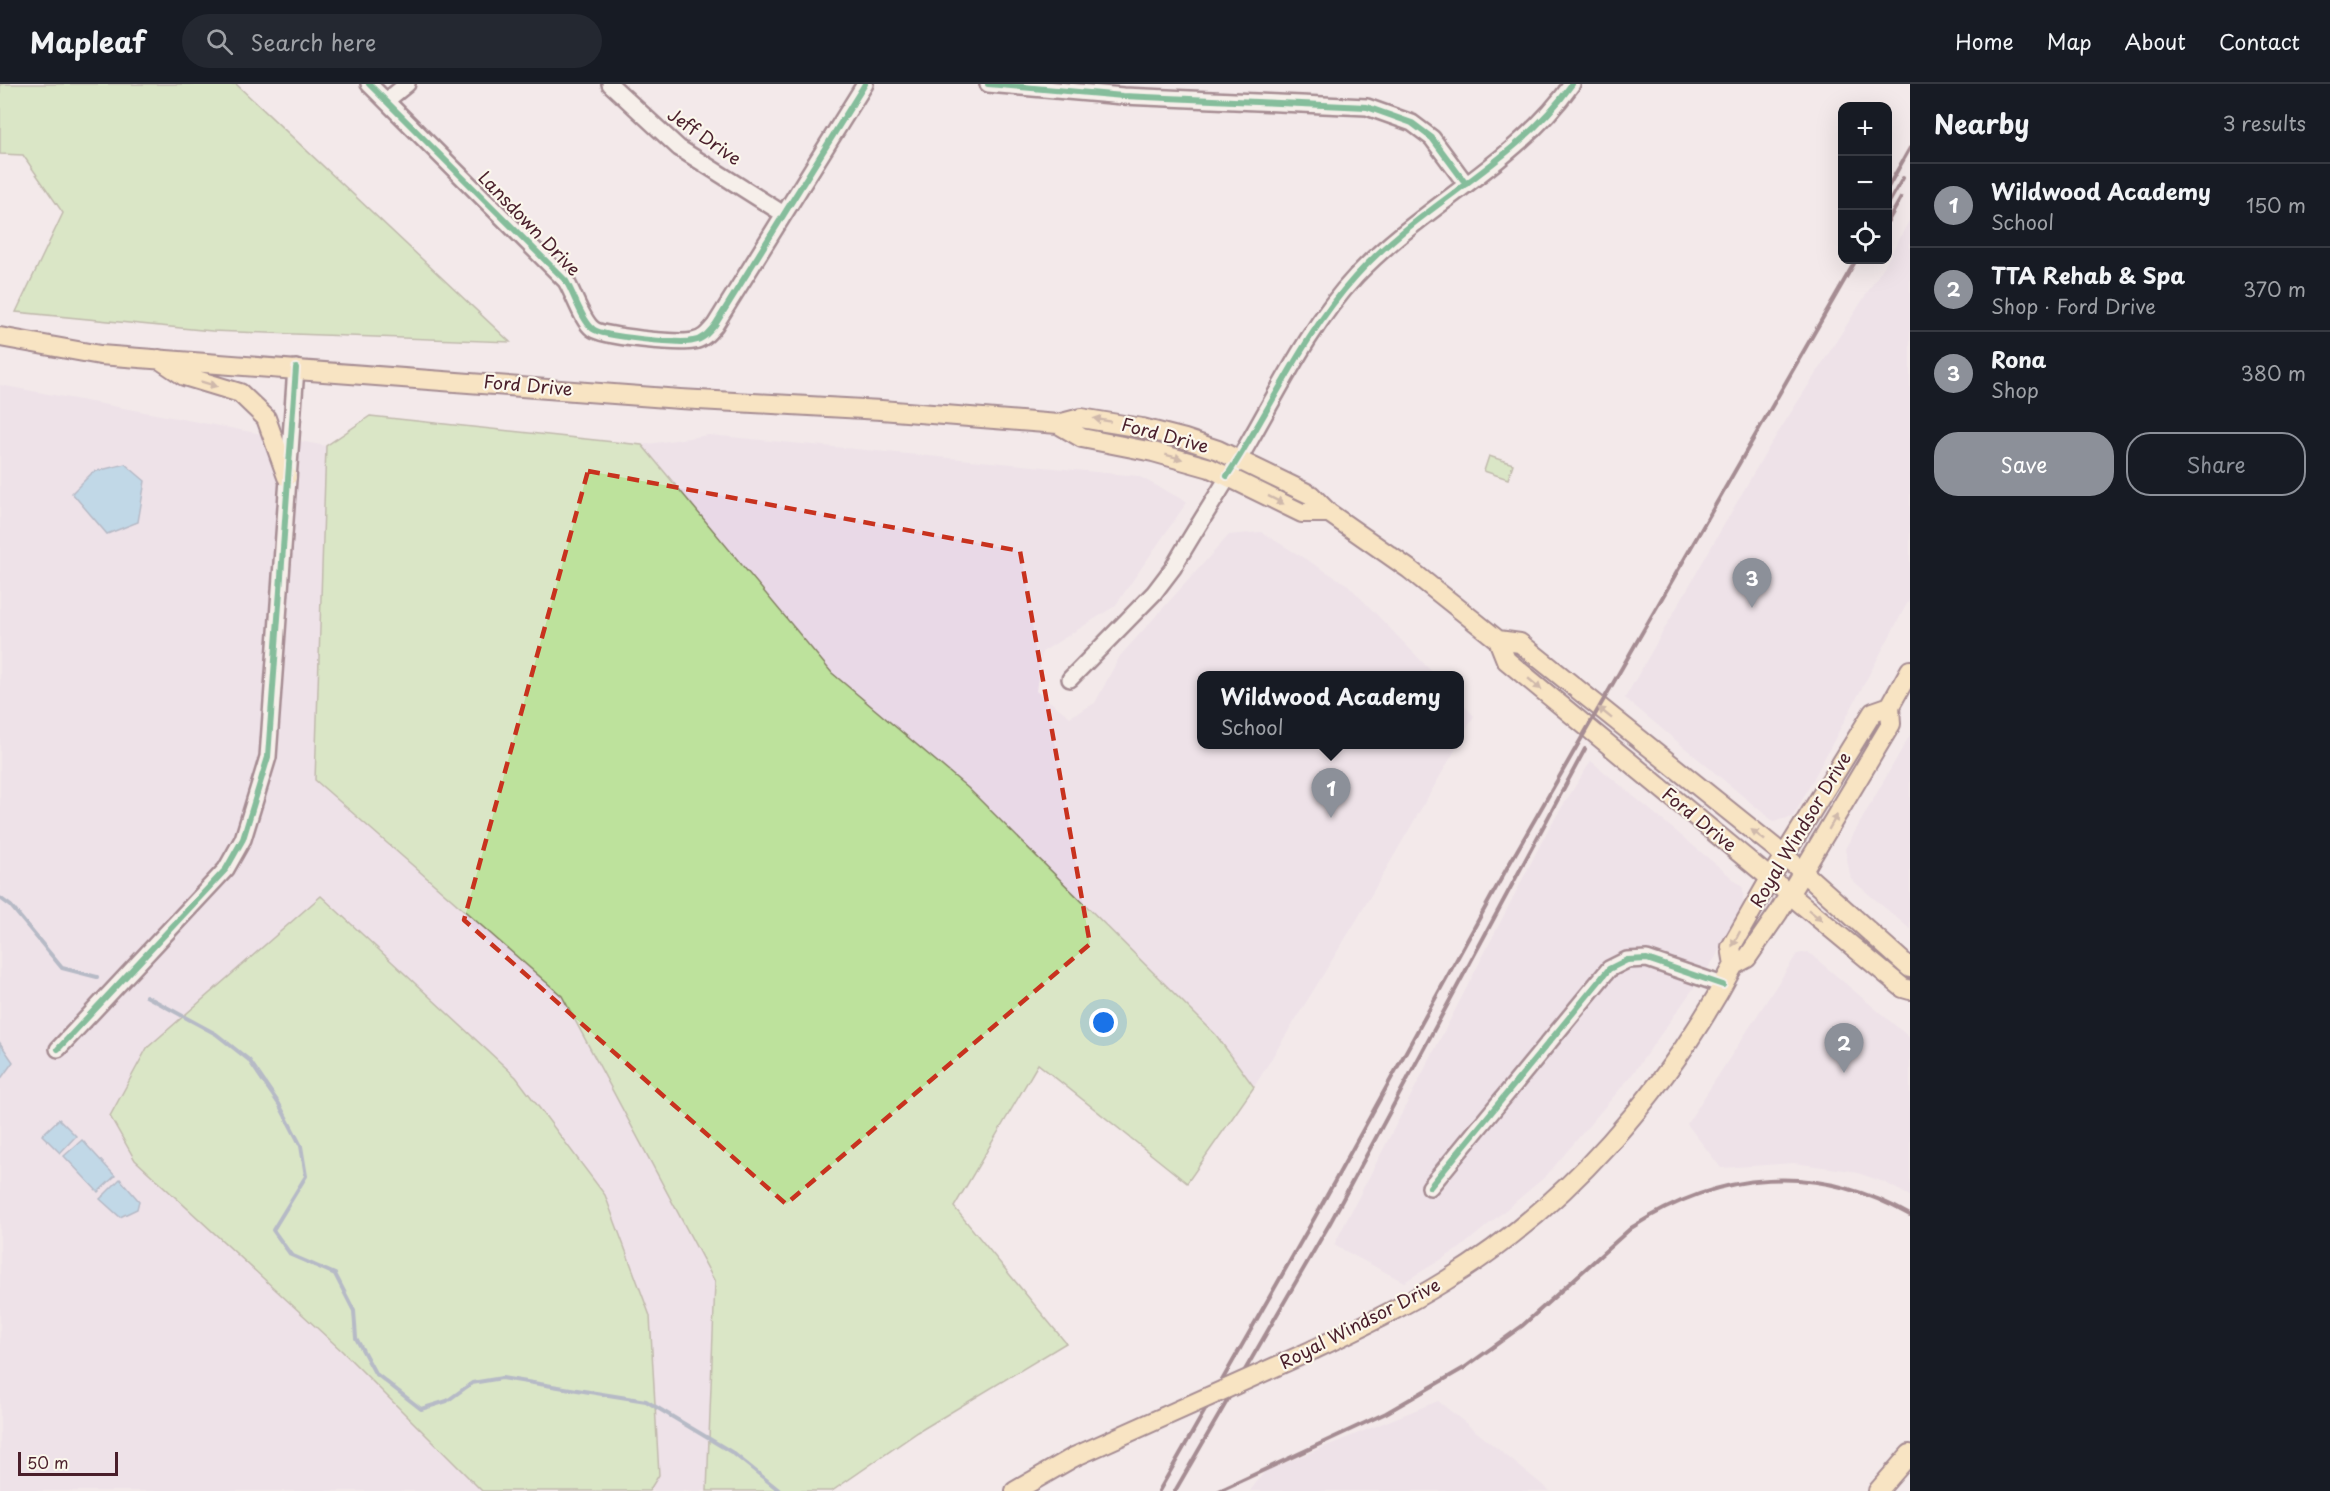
<!DOCTYPE html>
<meta charset="utf-8">
<style>
body{margin:0;font-family:"Playpen Sans",sans-serif;background:#242831;color:#f1f3f6}
.controls{position:absolute;right:18px;top:18px;display:grid;overflow:hidden;border-radius:12px;box-shadow:0 6px 24px #0002}
.controls button{width:54px;height:54px;display:grid;place-items:center;padding:0;border:0;border-bottom:2px solid #363941;background:#171b24;color:#f1f3f6;font:30px sans-serif}
.scale{position:absolute;left:18px;bottom:15px;width:100px;box-sizing:border-box;padding-left:6px;border:3px solid #4a1f2b;border-top:0;font-size:16px;line-height:21px;white-space:nowrap;color:#4a1f2b;-webkit-text-stroke:4px #fbf7ec;paint-order:stroke}
.you{position:absolute;left:1104px;top:939px;width:21px;height:21px;margin:-15px;border:4px solid #fff;border-radius:50%;background:#1a73e8;box-shadow:0 0 0 9px #1a73e833}
.badge{display:grid;place-items:center;width:39px;height:39px;border-radius:50%;background:#8c9099;color:#fff;font-size:20px;font-weight:700}
.pin{position:absolute;translate:-50% -50px;filter:drop-shadow(0 2px 3px #0008)}
.pin::after{content:'';position:absolute;top:32px;width:21px;height:18px;background:inherit;clip-path:polygon(0 0,100% 0,50% 100%)}
.popup{position:absolute;left:1197px;top:587px;width:267px;height:78px;box-sizing:border-box;display:grid;place-content:center;border-radius:12px;background:#171b24;filter:drop-shadow(0 2px 4px #0005);font-size:20px;white-space:nowrap;color:#9ea1a6}
.popup b{font-size:22px;color:#f1f3f6}
.popup::after{content:'';position:absolute;left:50%;top:100%;margin-left:-12px;border:12px solid transparent;border-top-color:#171b24}
.list{margin:0;padding:0;list-style:none}
h2{display:flex;justify-content:space-between;align-items:center;height:78px;margin:0;padding:0 24px;font-size:26px}
h2 small{font-size:20px;font-weight:400;color:#9ea1a6}
.list li{display:grid;grid-template-columns:39px 1fr auto;gap:18px;align-items:center;box-sizing:border-box;height:84px;padding:0 24px;border-top:2px solid #363941}
.list b{display:block;font-size:22px;white-space:nowrap}
.list p{margin:0;font-size:20px;white-space:nowrap;color:#9ea1a6}
.list em{font-size:20px;font-style:normal;color:#9ea1a6}
.actions{display:flex;gap:12px;padding:18px 24px}
.actions a{flex:1;padding:14px 0;border:2px solid #8c9099;border-radius:24px;text-align:center;font-size:21px;color:#8c9099}
.actions .main{background:#8c9099;color:#fff}
.icon{flex:none;width:33px;height:33px;fill:none;stroke:currentColor;stroke-width:2;stroke-linecap:round;stroke-linejoin:round}
.map{position:relative;flex:none;width:1910px;height:1407px;overflow:hidden}
header{display:flex;align-items:center;gap:36px;box-sizing:border-box;height:84px;padding:0 30px;background:#171b24;border-bottom:2px solid #363941}
header strong{font-size:28px}
nav{display:flex;gap:33px;margin-inline-start:auto;font-size:21px}
.search{width:420px;height:54px;background:#242831;display:flex;align-items:center;gap:15px;box-sizing:border-box;padding:0 21px;border-radius:33px;color:#9ea1a6;font-size:22px}
main{display:flex}
aside{flex:1;background:#171b24}
.map>svg:first-child{display:block}
.built{fill:#e9d9e7}
.green{fill:#bde29c;stroke:#848064;stroke-width:1.5}
.water{fill:#85c3e5;stroke:#6d819b;stroke-width:1.5}
.lines{fill:none;stroke-linecap:round;stroke-linejoin:round}
.stream{stroke:#6d819b;stroke-width:4}
.minor-casing{stroke:#4a1f2b;stroke-width:20}
.major-casing{stroke:#4a1f2b;stroke-width:22}
.minor{stroke:#fbf7ec;stroke-width:15}
.major{stroke:#fedd96;stroke-width:18}
.rail{stroke:#4a1f2b;stroke-width:4}
.major-bridge-casing{stroke:#4a1f2b;stroke-width:22;stroke-linecap:butt}
.major-bridge{stroke:#fedd96;stroke-width:18}
.cycleway-casing{stroke:#fbf7ec;stroke-width:10}
.cycleway{stroke:#00873e;stroke-width:6}
.oneway{fill:#a47e60}
.marked{fill:none;stroke:#c8321e;stroke-width:4.5;stroke-dasharray:12 8;stroke-linejoin:round}
.labels{text-anchor:middle;stroke-width:4.5;stroke-linejoin:round;paint-order:stroke}
.street-label{font-size:18px;fill:#4a1f2b;stroke:#fbf7ec}
</style>
<header>
<strong>Mapleaf</strong>
<div class="search"><svg class="icon" aria-label="search" viewBox="0 0 24 24"><circle cx="10" cy="10" r="6"/><path d="M15 15l6 6"/></svg>Search here</div>
<nav><a>Home</a><a>Map</a><a>About</a><a>Contact</a></nav>
</header>
<main>
<div class="map">
<svg width="1910" height="1407" viewBox="0 0 1910 1407">
<rect width="100%" height="100%" fill="#f3e9ea"/>
<filter id="ink" filterUnits="userSpaceOnUse"><feTurbulence type="fractalNoise" baseFrequency=".0167" numOctaves="2"/><feDisplacementMap in="SourceGraphic" scale="12" xChannelSelector="R" yChannelSelector="G"/><feConvolveMatrix kernelMatrix="1 2 1 2 8 2 1 2 1" color-interpolation-filters="sRGB"/></filter>
<g filter="url(#ink)">
<!-- built -->
<path class="built" d="M 1910,135 L 1910,514 L 1793,733 L 1773,737 L 1625,614 L 1764,371 L 1888,176 Z
M 0,301 L 326,362 L 315,696 L 562,912 L 715,1198 L 707,1407 L 649,1407 L 659,1391 L 342,1267 L 482,1407 L 0,1407 Z
M 709,351 L 1138,392 L 1187,418 L 1115,522 L 1042,568 L 1036,607 L 1070,633 L 1095,619 L 1120,572 L 1229,451 L 1261,448 L 1348,501 L 1435,591 L 1202,592 L 1202,660 L 1458,661 L 1356,837 L 1254,1003 L 1216,951 L 968,705 L 832,589 L 642,361 Z
M 1460,617 L 1474,632 L 1460,656 Z
M 1910,651 L 1910,845 L 1851,795 L 1845,765 Z
M 1591,677 L 1731,793 L 1743,804 L 1743,819 L 1715,874 L 1631,992 L 1546,1092 L 1460,1164 L 1404,1198 L 1334,1161 L 1549,744 Z
M 1808,868 L 1910,954 L 1910,1112 L 1884,1098 L 1852,1087 L 1794,1079 L 1721,1084 L 1687,1040 L 1797,870 Z
M 1438,1317 L 1550,1407 L 1250,1407 L 1265,1387 Z"/>
<!-- green -->
<path class="green" d="M 0,0 L 236,0 L 510,258 L 212,247 L 16,228 L 63,129 L 23,71 L 0,70 Z
M 370,332 L 642,361 L 832,589 L 968,704 L 1216,951 L 1254,1003 L 1187,1099 L 1038,980 L 954,1123 L 1066,1259 L 918,1348 L 832,1407 L 707,1407 L 715,1198 L 562,912 L 315,696 L 326,362 Z
M 1489,372 L 1513,380 L 1508,395 L 1484,387 Z
M 321,812 L 516,993 L 605,1111 L 650,1232 L 659,1391 L 649,1407 L 482,1407 L 342,1267 L 135,1076 L 110,1032 L 147,964 Z"/>
<!-- water -->
<path class="water" d="M 125,380 L 145,397 L 138,438 L 107,450 L 72,409 L 93,388 Z
M 0,959 L 13,978 L 0,996 Z
M 59,1035 L 76,1052 L 60,1069 L 42,1051 Z
M 82,1056 L 115,1092 L 98,1108 L 64,1072 Z
M 120,1095 L 139,1117 L 137,1125 L 120,1133 L 100,1115 Z"/>
<g class="lines">
<!-- stream -->
<path class="stream" d="M 0,814 L 11,822 L 62,884 L 97,893
M 146,912 L 216,950 L 249,976 L 279,1020 L 301,1062 L 306,1092 L 273,1146 L 291,1171 L 335,1190 L 354,1227 L 356,1254 L 375,1289 L 421,1325 L 447,1317 L 472,1299 L 502,1294 L 646,1317 L 733,1369 L 780,1407"/>
<!-- minor casing -->
<g class="minor-casing">
<path id="minor" d="M 369,0 L 566,197 C 574,210 582,237 593,245 C 603,253 680,260 693,257 C 703,256 709,248 715,241 L 865,0
M 610,0 L 679,64 L 782,129
M 988,0 L 1123,12 L 1367,23 L 1412,39 L 1432,54 L 1466,100
M 386,17 L 407,0
M 1070,595 L 1154,509 L 1173,484 C 1198,440 1226,399 1250,356 C 1282,300 1312,239 1356,192 C 1422,122 1516,80 1572,0
M 58,965 L 226,785 L 243,755 L 268,673 L 296,284
M 1430,1103 L 1609,885 L 1627,876 L 1647,875 L 1723,901"/>
</g>
<!-- major casing -->
<g class="major-casing">
<path id="major" d="M 0,253 L 100,271 L 680,315 L 881,326 L 1058,340 L 1081,334 L 1142,344 L 1185,355 L 1218,366 L 1311,411 L 1329,429 L 1409,485 L 1498,556 L 1506,576 L 1903,904 L 1910,906
M 159,275 L 184,292 L 240,309 L 266,334 L 287,393
M 1058,340 L 1082,354 L 1153,368 L 1210,384 L 1302,429 L 1329,429
M 1498,556 L 1520,559 L 1785,772 L 1910,884
M 1734,881 L 1731,863 L 1771,793 L 1873,628 L 1890,622
M 1315,1265 C 1359,1244 1403,1223 1445,1197 C 1567,1123 1667,1006 1734,881 L 1747,874 L 1778,829 L 1891,640 L 1890,622 L 1910,586
M 1015,1407 L 1074,1373
M 1878,1407 L 1910,1370"/>
</g>
<!-- minor -->
<use href="#minor" class="minor"/>
<!-- major -->
<use href="#major" class="major"/>
<!-- rail -->
<path class="rail" d="M 1888,103 L 1910,64
M 1888,120 L 1903,94
M 1888,137 L 1901,114
M 1159,1407 L 1315,1133 L 1507,784 L 1856,176
M 1175,1407 L 1330,1139 L 1585,665
M 1219,1407 L 1386,1329 L 1464,1284 L 1522,1242 L 1631,1144 C 1720,1086 1817,1078 1910,1131"/>
<!-- major-bridge casing -->
<g class="major-bridge-casing">
<path id="major-bridge" d="M 1074,1373 L 1315,1265"/>
</g>
<!-- major-bridge -->
<use href="#major-bridge" class="major-bridge"/>
<!-- cycleway casing -->
<g class="cycleway-casing">
<path id="cycleway" d="M 369,0 L 566,197 C 574,210 582,237 593,245 C 603,253 680,260 693,257 C 703,256 709,248 715,241 L 865,0
M 988,0 L 1123,12 L 1367,23 L 1412,39 L 1432,54 L 1466,100
M 1227,392 C 1270,327 1302,252 1355,193 C 1420,120 1515,81 1572,0
M 58,965 L 226,785 L 243,755 L 268,673 L 296,284
M 1430,1103 L 1609,885 L 1627,876 L 1647,875 L 1723,901"/>
</g>
<!-- cycleway -->
<use href="#cycleway" class="cycleway"/>
</g>
<!-- one-way arrows -->
<defs><path id="oneway-solid" d="M-6-.8H1V-3.2L6.5 0L1 3.2V.8H-6Z" transform="scale(1.5)"/></defs>
<g class="oneway">
<use href="#oneway-solid" transform="translate(209 300) rotate(17)"/>
<use href="#oneway-solid" transform="translate(1102 336) rotate(-170)"/>
<use href="#oneway-solid" transform="translate(1174 373) rotate(15)"/>
<use href="#oneway-solid" transform="translate(1276 416) rotate(27)"/>
<use href="#oneway-solid" transform="translate(1535 600) rotate(40)"/>
<use href="#oneway-solid" transform="translate(1605 629) rotate(-141)"/>
<use href="#oneway-solid" transform="translate(1833 738) rotate(-60)"/>
<use href="#oneway-solid" transform="translate(1758 751) rotate(-142)"/>
<use href="#oneway-solid" transform="translate(1815 831) rotate(39)"/>
<use href="#oneway-solid" transform="translate(1736 855) rotate(118)"/>
</g>
</g>
<!-- marked area -->
<path d="M0 0H1910V1407H0ZM 588,387 L 1020,467 L 1090,860 L 786,1120 L 464,836 Z" fill="#f3e9ea" fill-opacity=".55" fill-rule="evenodd"/>
<path class="marked" d="M 588,387 L 1020,467 L 1090,860 L 786,1120 L 464,836 Z"/>
<g class="labels">
<!-- street labels -->
<g class="street-label">
<text transform="translate(704 53) rotate(35)" y="6">Jeff Drive</text>
<text transform="translate(529 140) rotate(46)" y="6">Lansdown Drive</text>
<text transform="translate(528 302) rotate(5)" y="6">Ford Drive</text>
<text transform="translate(1165 352) rotate(15)" y="6">Ford Drive</text>
<text transform="translate(1699 736) rotate(39)" y="6">Ford Drive</text>
<text transform="translate(1801 746) rotate(-59)" y="6">Royal Windsor Drive</text>
<text transform="translate(1360 1240) rotate(-27)" y="6">Royal Windsor Drive</text>
</g>
</g>
</svg>
<div class="controls">
<button>+</button>
<button>−</button>
<button><svg class="icon" aria-label="locate" viewBox="0 0 24 24"><circle cx="12" cy="12" r="6"/><path d="M12 2v4M12 18v4M2 12h4M18 12h4"/></svg></button>
</div>
<div class="scale">50 m</div>
<div class="you"></div>
<div class="pin badge" style="left:1331px;top:734px">1</div>
<div class="popup"><b>Wildwood Academy</b>School</div>
<div class="pin badge" style="left:1844px;top:989px">2</div>
<div class="pin badge" style="left:1752px;top:524px">3</div>
</div>
<aside>
<h2>Nearby<small>3 results</small></h2>
<ul class="list">
<li><span class="badge">1</span><div><b>Wildwood Academy</b><p>School</p></div><em>150 m</em></li>
<li><span class="badge">2</span><div><b>TTA Rehab &amp; Spa</b><p>Shop · Ford Drive</p></div><em>370 m</em></li>
<li><span class="badge">3</span><div><b>Rona</b><p>Shop</p></div><em>380 m</em></li>
</ul>
<div class="actions"><a class="main">Save</a><a>Share</a></div>
</aside>
</main>
